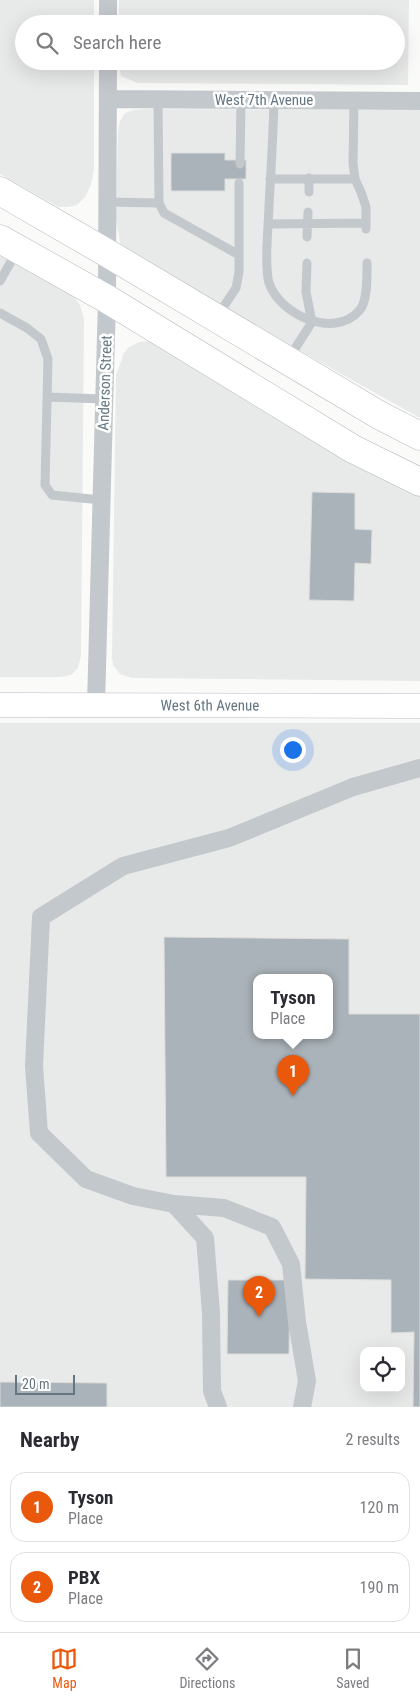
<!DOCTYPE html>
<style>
body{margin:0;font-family:"Roboto Condensed",sans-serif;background:#f2f2f3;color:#2b2b33}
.controls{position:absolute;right:15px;bottom:15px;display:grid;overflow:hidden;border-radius:10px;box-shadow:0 5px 20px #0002}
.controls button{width:45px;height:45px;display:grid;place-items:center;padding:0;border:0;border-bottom:1px solid #e1e1e2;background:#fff;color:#2b2b33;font:25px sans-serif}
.scale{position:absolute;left:15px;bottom:12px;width:60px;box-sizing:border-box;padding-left:5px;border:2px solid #657683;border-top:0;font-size:14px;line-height:18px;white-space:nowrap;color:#657683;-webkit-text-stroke:4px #fff;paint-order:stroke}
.you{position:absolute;left:292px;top:749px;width:18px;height:18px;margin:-12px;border:4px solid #fff;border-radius:50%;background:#1a73e8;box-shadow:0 0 0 8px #1a73e833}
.badge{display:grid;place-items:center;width:32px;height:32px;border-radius:50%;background:#ea580c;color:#fff;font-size:16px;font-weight:700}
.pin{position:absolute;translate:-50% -41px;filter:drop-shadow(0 1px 2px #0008)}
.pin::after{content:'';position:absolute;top:26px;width:18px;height:15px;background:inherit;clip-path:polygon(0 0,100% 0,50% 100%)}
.popup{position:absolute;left:253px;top:974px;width:80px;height:65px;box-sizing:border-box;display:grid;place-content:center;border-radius:10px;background:#fff;filter:drop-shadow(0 1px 4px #0005);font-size:16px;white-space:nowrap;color:#7c7c81}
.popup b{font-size:19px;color:#2b2b33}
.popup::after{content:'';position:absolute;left:50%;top:100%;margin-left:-10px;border:10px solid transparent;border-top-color:#fff}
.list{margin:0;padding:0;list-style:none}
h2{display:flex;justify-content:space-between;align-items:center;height:65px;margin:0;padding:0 20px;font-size:21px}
h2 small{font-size:16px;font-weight:400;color:#7c7c81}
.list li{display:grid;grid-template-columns:32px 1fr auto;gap:15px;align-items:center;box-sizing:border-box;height:70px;margin:0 10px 10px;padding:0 10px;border:1px solid #e1e1e2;border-radius:15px}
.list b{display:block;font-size:19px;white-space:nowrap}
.list p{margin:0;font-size:16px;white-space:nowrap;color:#7c7c81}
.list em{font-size:16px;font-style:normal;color:#7c7c81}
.icon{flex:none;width:28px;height:28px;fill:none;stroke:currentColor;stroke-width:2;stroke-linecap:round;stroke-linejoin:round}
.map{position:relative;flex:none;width:420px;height:1407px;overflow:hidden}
.search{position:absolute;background:#fff;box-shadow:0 5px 20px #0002;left:15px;right:15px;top:15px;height:55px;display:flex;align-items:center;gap:12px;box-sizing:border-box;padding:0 18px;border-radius:28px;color:#7c7c81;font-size:19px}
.sheet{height:225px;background:#fff}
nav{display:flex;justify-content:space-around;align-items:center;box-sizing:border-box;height:70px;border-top:1px solid #e1e1e2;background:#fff;font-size:14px;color:#7c7c81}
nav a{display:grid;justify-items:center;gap:2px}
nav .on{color:#ea580c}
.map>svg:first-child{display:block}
.built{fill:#e8e9e9;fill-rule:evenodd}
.building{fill:#aab3b9;stroke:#dcdcda;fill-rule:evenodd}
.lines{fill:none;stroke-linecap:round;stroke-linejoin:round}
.secondary-casing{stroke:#b3babf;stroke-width:25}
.primary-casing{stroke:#b5babe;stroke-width:29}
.lane{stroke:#c3c8cc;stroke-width:9}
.street{stroke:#c3c8cc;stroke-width:18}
.secondary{stroke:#fff;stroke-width:24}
.primary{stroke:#fff;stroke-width:28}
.labels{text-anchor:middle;stroke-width:5;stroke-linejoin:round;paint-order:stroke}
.street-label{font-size:15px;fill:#657683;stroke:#fff}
</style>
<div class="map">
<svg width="420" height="1407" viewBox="0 0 420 1407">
<rect width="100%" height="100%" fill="#fafaf8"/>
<!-- built -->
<path class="built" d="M 0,0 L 94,0 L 94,24 L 24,24 L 24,61 L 94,61 L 94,169 L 91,185 L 85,197 L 77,205 L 68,207 L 58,207 L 0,174 Z
M 119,0 L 409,0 L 408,85 L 138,83 L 121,76 L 119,61 L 396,61 L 396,24 L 119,24 Z
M 146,109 L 420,110 L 420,418 L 268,333 L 129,252 L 120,243 L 116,219 L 118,131 L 120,121 L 125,113 L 134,110 Z
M 0,252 L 61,287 L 75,298 L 80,305 L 84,319 L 81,656 L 78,668 L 71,675 L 60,677 L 0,677 Z
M 151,341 L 420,494 L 420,681 L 132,678 L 120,674 L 113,665 L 112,656 L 116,375 L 124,353 L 129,347 L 139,342 Z
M 0,723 L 420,723 L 420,1407 L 0,1407 ZM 257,977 L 329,977 L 329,1035 L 257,1035 ZM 364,1351 L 401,1351 L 401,1388 L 364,1388 Z"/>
<!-- building -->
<path class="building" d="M 171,153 L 225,153 L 225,160 L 246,160 L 246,179 L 225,179 L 225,191 L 171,191 Z
M 312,492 L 355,493 L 355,529 L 372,530 L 371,564 L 355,563 L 354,601 L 309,600 Z
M 164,937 L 349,939 L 349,1014 L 420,1014 L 420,1407 L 413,1407 L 414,1332 L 391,1333 L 391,1280 L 305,1279 L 306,1177 L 166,1177 ZM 257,977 L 329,977 L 329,1035 L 257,1035 Z
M 228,1280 L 290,1280 L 289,1354 L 227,1354 Z
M 0,1382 L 107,1383 L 107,1407 L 0,1407 Z"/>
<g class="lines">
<!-- secondary casing -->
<g class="secondary-casing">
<g id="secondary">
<path id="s1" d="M 0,705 L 420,706"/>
</g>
</g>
<!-- primary casing -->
<g class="primary-casing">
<path id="primary" d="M 0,191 L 107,253 L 379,415 L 420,436
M 0,239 L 107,299 L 353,449 L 420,482"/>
</g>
<!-- lane -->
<path class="lane" d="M 158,99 L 159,203 L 164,213 L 239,255
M 274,100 C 273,142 270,184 268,226 C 267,241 265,269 269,283 C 280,315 334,339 359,311 C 368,302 367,276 367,263
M 354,101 L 353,163 L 355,179 L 361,192 L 366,207 L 366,229
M 240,164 L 241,100
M 270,179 L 355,179
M 309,192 L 309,178
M 108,202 L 159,203
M 268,224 L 366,223
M 307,237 L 308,212
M 0,281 L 17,251
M 0,313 L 27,328 L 41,339 L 48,359 L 45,485 L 52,495 L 101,500
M 218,315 L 236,288 L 239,272 L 239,183
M 289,358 L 312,322 L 306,292 L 307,263
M 47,397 L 104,399"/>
<!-- street -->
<path class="street" d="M 108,24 L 108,0
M 108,99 L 420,101
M 96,705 L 107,299 L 108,61
M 174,1204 L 205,1238 L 211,1312 L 212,1391 L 218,1407
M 302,1407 L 307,1381 L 297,1322 L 291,1264 L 272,1227 L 224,1208 L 174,1204 L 133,1196 L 86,1179 L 39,1133 L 34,1066 L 41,917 L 123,866 L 229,838 L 353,787 L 420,768"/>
<!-- secondary -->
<use href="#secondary" class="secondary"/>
<!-- primary -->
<use href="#primary" class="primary"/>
</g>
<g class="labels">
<!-- street labels -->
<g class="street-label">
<text x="264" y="105">West 7th Avenue</text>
<text transform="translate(105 383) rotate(-88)" y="5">Anderson Street</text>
<text dy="5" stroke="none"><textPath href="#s1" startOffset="210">West 6th Avenue</textPath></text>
</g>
</g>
</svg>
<div class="controls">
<button><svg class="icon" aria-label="locate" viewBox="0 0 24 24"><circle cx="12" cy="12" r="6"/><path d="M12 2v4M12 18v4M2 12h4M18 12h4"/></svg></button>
</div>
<div class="scale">20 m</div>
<div class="you"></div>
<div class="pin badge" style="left:293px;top:1096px">1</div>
<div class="popup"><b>Tyson</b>Place</div>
<div class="pin badge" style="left:259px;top:1317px">2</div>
<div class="search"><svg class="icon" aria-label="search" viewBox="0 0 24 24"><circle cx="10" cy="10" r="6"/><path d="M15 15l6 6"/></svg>Search here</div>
</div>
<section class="sheet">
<h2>Nearby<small>2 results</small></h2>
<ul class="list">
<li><span class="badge">1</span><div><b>Tyson</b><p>Place</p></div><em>120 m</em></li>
<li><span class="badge">2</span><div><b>PBX</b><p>Place</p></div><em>190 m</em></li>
</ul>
</section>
<nav>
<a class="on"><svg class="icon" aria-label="map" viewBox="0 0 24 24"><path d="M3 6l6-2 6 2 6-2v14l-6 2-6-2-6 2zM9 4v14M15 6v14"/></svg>Map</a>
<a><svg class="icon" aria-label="directions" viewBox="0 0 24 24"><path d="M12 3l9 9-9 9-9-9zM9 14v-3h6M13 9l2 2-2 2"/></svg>Directions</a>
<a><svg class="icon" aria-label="saved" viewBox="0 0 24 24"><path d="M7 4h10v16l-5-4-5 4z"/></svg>Saved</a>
</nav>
